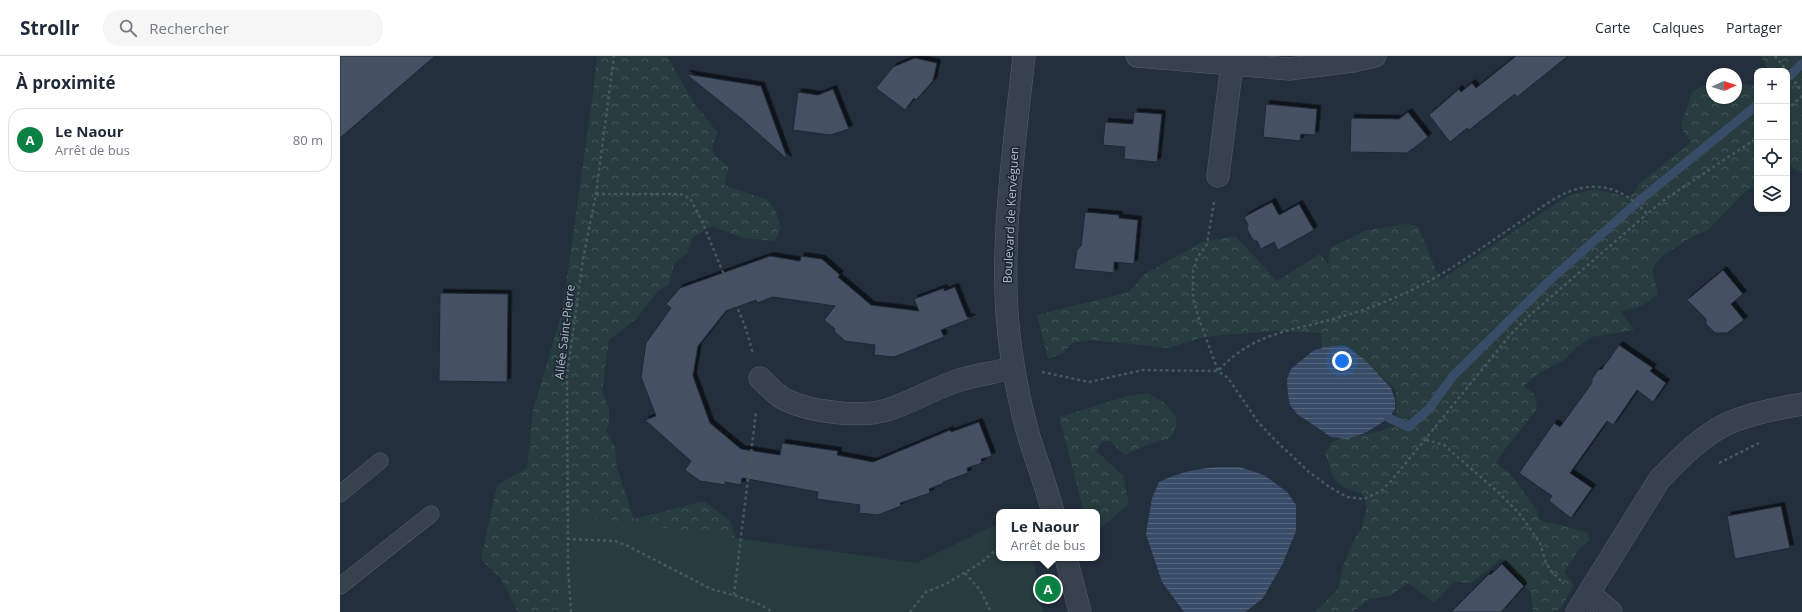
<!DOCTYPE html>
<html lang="fr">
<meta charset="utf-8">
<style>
body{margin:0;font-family:"Open Sans",sans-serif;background:#f6f6f7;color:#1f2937}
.controls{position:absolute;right:12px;top:12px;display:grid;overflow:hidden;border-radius:8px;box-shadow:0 1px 3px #0004}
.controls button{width:36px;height:36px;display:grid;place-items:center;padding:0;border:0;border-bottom:1px solid #e0e1e3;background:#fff;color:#1f2937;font:20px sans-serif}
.compass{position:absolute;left:1366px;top:12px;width:36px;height:36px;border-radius:50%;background:#fff;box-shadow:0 1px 3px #0004;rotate:87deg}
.you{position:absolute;left:1002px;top:305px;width:14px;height:14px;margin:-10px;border:3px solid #fff;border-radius:50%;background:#1a73e8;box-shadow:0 0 0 6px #1a73e833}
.badge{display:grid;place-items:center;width:26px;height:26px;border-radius:50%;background:#0b8043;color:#fff;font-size:13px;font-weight:700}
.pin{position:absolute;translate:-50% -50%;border:2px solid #fff;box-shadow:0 1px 4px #0006}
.popup{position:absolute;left:656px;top:453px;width:104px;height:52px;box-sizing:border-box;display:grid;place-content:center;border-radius:8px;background:#fff;filter:drop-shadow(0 1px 3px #0005);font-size:13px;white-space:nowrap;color:#747a83}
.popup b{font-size:15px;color:#1f2937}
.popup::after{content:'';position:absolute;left:50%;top:100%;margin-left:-8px;border:8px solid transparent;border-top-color:#fff}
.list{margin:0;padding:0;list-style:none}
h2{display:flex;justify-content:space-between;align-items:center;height:52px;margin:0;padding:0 16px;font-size:17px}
h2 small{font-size:13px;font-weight:400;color:#747a83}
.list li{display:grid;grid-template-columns:26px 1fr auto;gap:12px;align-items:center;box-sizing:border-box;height:64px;margin:0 8px 8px;padding:0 8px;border:1px solid #e0e1e3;border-radius:16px}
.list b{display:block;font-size:15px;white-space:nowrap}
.list p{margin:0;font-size:13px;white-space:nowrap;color:#747a83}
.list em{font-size:13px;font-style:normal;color:#747a83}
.icon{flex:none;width:22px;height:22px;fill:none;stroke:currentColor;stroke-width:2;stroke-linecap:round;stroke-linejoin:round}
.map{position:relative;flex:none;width:1462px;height:556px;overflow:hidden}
header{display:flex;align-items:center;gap:24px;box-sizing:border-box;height:56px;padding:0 20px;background:#fff;border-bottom:1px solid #e0e1e3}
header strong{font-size:19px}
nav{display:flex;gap:22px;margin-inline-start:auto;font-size:14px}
.search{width:280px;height:36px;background:#f6f6f7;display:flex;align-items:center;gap:10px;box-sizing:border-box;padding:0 14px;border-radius:16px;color:#747a83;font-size:15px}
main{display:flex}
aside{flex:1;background:#fff}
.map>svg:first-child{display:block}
.forest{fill:url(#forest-crowns)}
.park{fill:#263c3f}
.water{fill:url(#water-rules)}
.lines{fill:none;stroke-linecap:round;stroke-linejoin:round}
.stream{stroke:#394c67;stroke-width:9}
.building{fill:#455162;stroke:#1f2835;filter:url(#shadow)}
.service-casing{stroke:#565f6c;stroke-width:17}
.minor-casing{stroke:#565f6c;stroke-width:23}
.path{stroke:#44595c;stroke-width:2.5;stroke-dasharray:3 3;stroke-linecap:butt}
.service{stroke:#38414e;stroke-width:16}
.minor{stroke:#38414e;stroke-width:22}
.labels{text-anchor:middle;stroke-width:3;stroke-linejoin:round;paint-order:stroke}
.street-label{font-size:12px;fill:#b4bcc9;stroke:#1d2633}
</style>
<header>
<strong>Strollr</strong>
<div class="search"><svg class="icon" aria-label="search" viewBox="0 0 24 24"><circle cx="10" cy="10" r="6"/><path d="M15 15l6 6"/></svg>Rechercher</div>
<nav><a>Carte</a><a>Calques</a><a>Partager</a></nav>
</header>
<main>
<aside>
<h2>À proximité<small></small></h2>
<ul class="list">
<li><span class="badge">A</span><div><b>Le Naour</b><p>Arrêt de bus</p></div><em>80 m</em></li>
</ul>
</aside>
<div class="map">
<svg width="1462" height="556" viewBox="0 0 1462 556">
<defs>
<pattern id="forest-crowns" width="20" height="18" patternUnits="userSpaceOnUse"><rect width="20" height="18" fill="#263c3f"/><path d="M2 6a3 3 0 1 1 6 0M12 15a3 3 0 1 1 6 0" fill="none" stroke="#435659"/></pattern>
<pattern id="water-rules" width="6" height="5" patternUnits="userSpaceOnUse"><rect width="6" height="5" fill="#394c67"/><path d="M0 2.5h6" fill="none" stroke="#53647b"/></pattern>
<filter id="shadow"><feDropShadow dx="3.5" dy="-3.5" stdDeviation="0" flood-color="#0009"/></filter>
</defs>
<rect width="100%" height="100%" fill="#242f3e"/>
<!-- forest -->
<path class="forest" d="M 257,0 L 327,0 L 353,46 L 378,77 C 367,98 373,97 389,111 L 384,129 L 428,144 L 436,156 L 441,171 L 435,185 L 403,182 L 372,170 L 352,182 L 348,196 L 334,208 L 329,229 L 318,235 L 297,262 L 269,284 L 262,336 L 269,352 L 269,366 L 266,375 L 275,391 L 277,412 L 294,463 L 364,445 L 390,465 L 398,491 L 386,556 L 178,556 L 161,523 L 141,503 L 157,429 L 187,412 L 193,354 L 222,257 L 252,45 Z
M 1421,0 L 1462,0 L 1462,117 L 1447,108 L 1447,15 L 1429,15 Z
M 1396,27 L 1417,30 L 1417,128 L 1406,135 L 1368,174 L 1348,183 L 1321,201 L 1312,212 L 1318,238 L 1302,250 L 1280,255 L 1294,274 L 1252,281 L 1237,291 L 1223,305 L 1199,317 L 1184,330 L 1195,339 L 1197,353 L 1162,397 L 1156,408 L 1169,416 L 1198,456 L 1199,463 C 1207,469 1209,465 1217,468 C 1228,471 1237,474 1248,476 L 1249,485 L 1240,492 L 1224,516 L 1234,529 C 1218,556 1226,556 1193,556 L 1191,537 L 1162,503 L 1131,527 L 1114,526 L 1094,547 L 1068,527 L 1050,540 L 1029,543 L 1013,556 L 975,556 L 998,533 L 1003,510 L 1015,482 L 1022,472 L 1027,451 L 1022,437 C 1010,435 995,429 991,416 C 989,409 989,405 985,398 L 990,388 L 999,383 L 1040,375 L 1057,369 L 1056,334 L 1041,319 L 1012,311 L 982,293 L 981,277 L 932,275 L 885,279 L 860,282 L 829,292 L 751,284 L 732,287 L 723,297 L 708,303 L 697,259 L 789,236 L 805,218 L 862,186 L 895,180 L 937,225 L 980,198 L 988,208 L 990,192 L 1025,175 L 1066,168 L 1078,170 L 1100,224 L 1226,141 L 1254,133 L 1276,138 L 1287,142 L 1294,137 L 1299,128 L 1351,86 L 1344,77 L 1341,68 L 1353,35 L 1365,29 L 1372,28 L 1372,42 L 1396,42 Z
M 808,337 L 825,347 L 836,361 L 836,370 L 833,378 L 828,383 L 809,388 L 785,399 L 770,385 L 762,385 L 756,395 L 783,420 L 789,448 L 758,474 L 757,456 L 744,456 L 719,361 L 788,340 Z"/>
<!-- park -->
<path class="park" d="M 218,457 L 576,507 L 659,467 L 659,502 L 693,502 L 703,556 L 221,556 Z"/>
<!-- water -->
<path class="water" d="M 992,290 L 1005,290 L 1024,303 L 1051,332 L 1055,344 L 1055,353 L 1049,362 L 1027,376 L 1008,383 L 991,381 L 969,366 L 957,358 L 950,349 L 948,339 L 947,323 L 951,313 L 974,294 Z
M 879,411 L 899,411 L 924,419 L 947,436 L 956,449 L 956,475 L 942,509 L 923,542 L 905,556 L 844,556 L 822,526 L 806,478 L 812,442 L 819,426 C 841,416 855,413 879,411 Z"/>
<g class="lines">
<!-- stream -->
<path class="stream" d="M 1447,22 L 1462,8
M 1049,362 L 1068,371 L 1089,353 L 1113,320 L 1209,225 L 1300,144 L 1417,49"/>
</g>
<!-- building -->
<path class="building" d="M 0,0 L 95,0 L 0,82 Z
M 1176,0 L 1228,0 L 1177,41 L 1175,38 L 1129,74 L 1127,72 L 1110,86 L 1089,59 L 1119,33 L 1121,36 L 1132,27 L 1136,32 Z
M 575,2 L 597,7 L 593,25 L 576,44 L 574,42 L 565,54 L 536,32 L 553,11 Z
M 346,18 L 421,30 L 448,104 L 402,63 Z
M 493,33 L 509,73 L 490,79 L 453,74 L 458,36 L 478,39 Z
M 926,48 L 977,53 L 975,79 L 961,78 L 960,85 L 923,81 Z
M 794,56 L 822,58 L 817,106 L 784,103 L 785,91 L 763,89 L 765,66 L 793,68 Z
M 1068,56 L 1088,81 L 1067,97 L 1010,96 L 1011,62 L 1059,63 Z
M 932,146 L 939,159 L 959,148 L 974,174 L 938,194 L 934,186 L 921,193 L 917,185 L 913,184 L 907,173 L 908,169 L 904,161 Z
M 745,156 L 779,159 L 779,162 L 798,164 L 794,208 L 774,206 L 774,217 L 734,213 L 737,194 L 741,190 Z
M 430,200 L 460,205 L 461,200 L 482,203 L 500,219 L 498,221 L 531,249 L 579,255 L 574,243 L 604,232 L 604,235 L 615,231 L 627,261 L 632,262 L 601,274 L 604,281 L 554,301 L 534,299 L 535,289 L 505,285 L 494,275 L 495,273 L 484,264 L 495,250 L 433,241 L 417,247 L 416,244 L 386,255 L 358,290 L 353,320 L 370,367 L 401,393 L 440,399 L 442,387 L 498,395 L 497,399 L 533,406 L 610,374 L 611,376 L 639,366 L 652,400 L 641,403 L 642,407 L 627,412 L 628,417 L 603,426 L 604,427 L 589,433 L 590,437 L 560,447 L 561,450 L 538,459 L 519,457 L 520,449 L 477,443 L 478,436 L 402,422 L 401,429 L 385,426 L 385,429 L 360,425 L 345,414 L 351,405 L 305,364 L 316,360 L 301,321 L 306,287 L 331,252 L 326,248 L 340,232 Z
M 1383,214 L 1403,238 L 1391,248 L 1404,264 L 1387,277 L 1375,277 L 1366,268 L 1366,263 L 1347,244 Z
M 100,237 L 168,238 L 167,326 L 99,325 Z
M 1279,289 L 1313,312 L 1310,315 L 1326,327 L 1313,346 L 1297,334 L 1273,369 L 1267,365 L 1230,417 L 1252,432 L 1231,462 L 1209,445 L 1212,440 L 1179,417 L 1214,367 L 1220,371 L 1252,327 L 1252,323 L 1258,314 L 1262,313 Z
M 1441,450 L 1450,492 L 1395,503 L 1387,460 Z
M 1162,508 L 1184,530 L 1161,556 L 1111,556 L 1149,518 L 1150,519 Z"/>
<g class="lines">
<!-- service casing -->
<g class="service-casing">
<path id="service" d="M 0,438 L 40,405
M 0,530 L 91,458"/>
</g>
<!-- minor casing -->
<g class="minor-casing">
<path id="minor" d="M 684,0 C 674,95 657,201 671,295 C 675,324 681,353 689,381 C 697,406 706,430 713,456
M 797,0 L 949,13 L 1013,5 L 1035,0
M 878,120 L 893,0
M 420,322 C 428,330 436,339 446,344 C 471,356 520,362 547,354 C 570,347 591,334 614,326 C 633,319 654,317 673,312
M 726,502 L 740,556
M 1249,537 L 1271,556
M 1237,556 L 1319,424 C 1341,401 1366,375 1396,364 C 1418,356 1440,352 1462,348"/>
</g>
<!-- path -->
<path class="path" d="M 1435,0 L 1447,15
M 1447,16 L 1462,35
M 1447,54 L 1462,40
M 256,138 L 340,138 L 350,142 L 362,165 L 406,273 L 413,298
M 874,146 L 867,188 L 857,202 L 853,216 L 853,242 L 859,263 L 878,315 L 888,322 L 918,366 L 935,384 L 969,416 L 991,432 L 1007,441 L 1024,443 L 1041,435 L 1052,424 L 1171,278 L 1189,260 L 1307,158
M 702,316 L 749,326 L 803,314 L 878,315 C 913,276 953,275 1000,261 C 1022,255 1044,247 1065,237 C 1108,218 1146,188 1186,162 C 1202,151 1221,136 1241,132 C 1269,127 1289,138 1307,158 L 1324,144 L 1417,82
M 1086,384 L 1104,389 L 1159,437 L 1179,457 L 1200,487 L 1205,504 L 1210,514 L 1224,528
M 1379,407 L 1419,387
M 227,483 L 275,485 L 288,490 L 371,533 L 394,539 L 419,548 L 433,556
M 625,517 L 640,534 L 651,556
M 394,539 L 416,356
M 231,556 L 228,511 L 227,320 L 243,203 L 256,138 L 274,0
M 570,556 L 586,536 L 606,528 L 642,506 L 659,491"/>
<!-- service -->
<use href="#service" class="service"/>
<!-- minor -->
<use href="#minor" class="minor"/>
</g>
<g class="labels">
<!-- street labels -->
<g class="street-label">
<text transform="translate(671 159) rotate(-87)" y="4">Boulevard de Kervéguen</text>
<text transform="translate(225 276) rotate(-83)" y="4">Allée Saint-Pierre</text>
</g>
</g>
</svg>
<div class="controls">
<button>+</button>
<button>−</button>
<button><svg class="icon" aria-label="locate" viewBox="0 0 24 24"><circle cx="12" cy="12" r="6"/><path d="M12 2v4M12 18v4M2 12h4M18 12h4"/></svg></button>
<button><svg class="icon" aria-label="layers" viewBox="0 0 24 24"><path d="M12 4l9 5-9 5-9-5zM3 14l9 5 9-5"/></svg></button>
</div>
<svg class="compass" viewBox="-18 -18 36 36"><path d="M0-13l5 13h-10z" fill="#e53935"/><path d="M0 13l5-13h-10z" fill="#747a83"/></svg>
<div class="you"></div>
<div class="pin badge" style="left:708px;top:533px">A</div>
<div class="popup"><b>Le Naour</b>Arrêt de bus</div>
</div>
</main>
